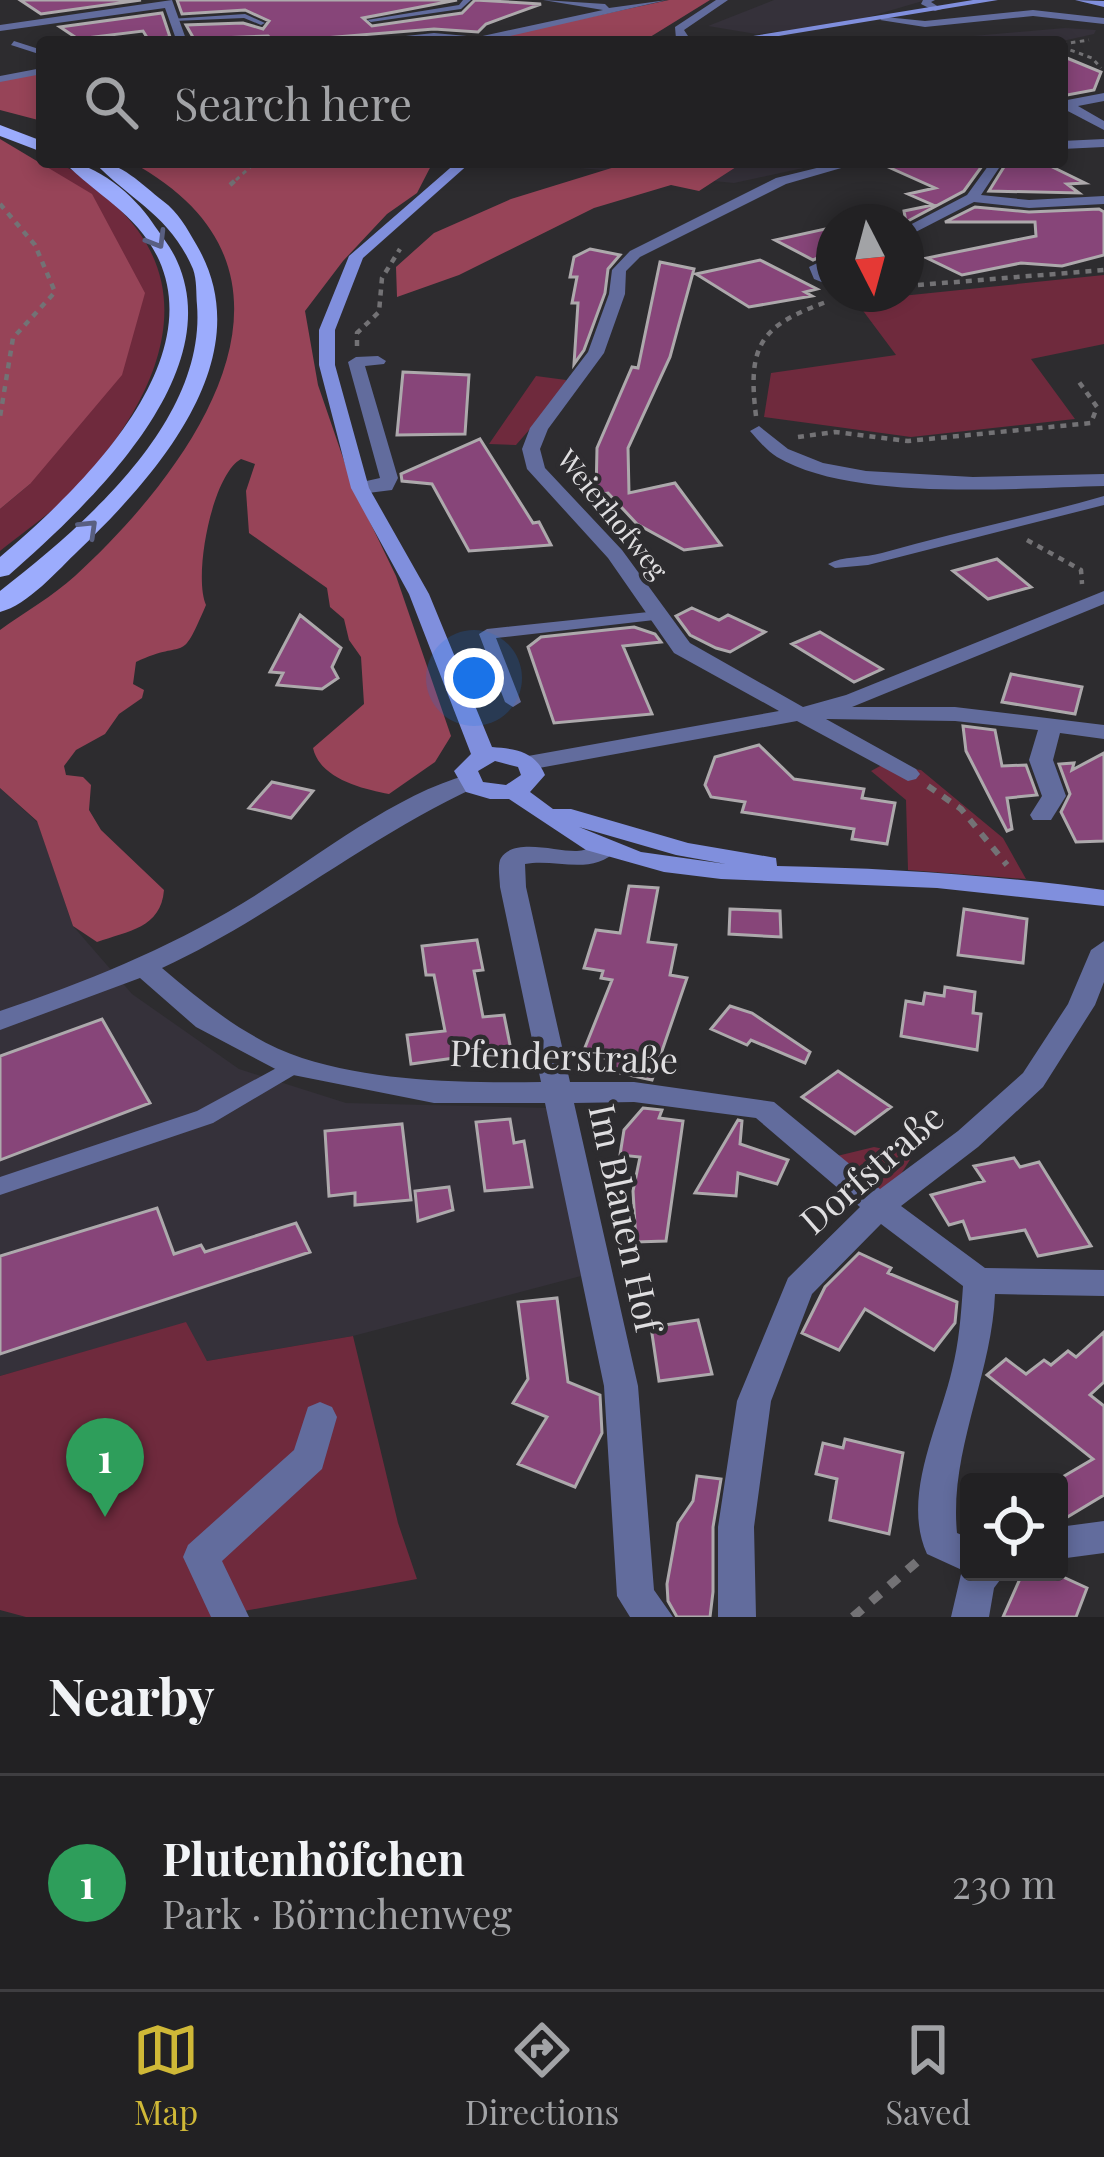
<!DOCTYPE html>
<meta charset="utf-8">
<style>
body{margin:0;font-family:"Playfair Display",serif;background:#2a292b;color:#f1f3f6}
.controls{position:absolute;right:36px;bottom:36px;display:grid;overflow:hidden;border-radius:12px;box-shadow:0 6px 18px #0003}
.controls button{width:108px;height:108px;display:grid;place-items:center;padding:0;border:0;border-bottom:3px solid #3f3e41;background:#222123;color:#f1f3f6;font:60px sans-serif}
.compass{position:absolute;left:816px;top:204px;width:108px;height:108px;border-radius:50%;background:#222123;box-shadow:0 6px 18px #0003;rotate:174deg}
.you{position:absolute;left:474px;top:678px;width:42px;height:42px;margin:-30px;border:9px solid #fff;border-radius:50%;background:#1a73e8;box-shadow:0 0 0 18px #1a73e833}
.badge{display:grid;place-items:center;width:78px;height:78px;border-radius:50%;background:#cfb837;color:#fff;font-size:39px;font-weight:700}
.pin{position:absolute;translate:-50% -99px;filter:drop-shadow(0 3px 6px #0008)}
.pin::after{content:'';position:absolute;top:63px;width:42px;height:36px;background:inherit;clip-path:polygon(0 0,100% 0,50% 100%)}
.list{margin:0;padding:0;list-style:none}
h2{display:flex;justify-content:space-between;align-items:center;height:156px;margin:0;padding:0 48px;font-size:51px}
h2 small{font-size:39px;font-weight:400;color:#a2a3a6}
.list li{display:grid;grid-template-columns:78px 1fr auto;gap:36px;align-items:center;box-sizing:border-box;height:216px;padding:0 48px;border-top:3px solid #3f3e41}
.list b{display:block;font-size:45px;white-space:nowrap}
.list p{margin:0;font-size:39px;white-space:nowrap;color:#a2a3a6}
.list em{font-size:39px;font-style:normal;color:#a2a3a6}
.icon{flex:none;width:66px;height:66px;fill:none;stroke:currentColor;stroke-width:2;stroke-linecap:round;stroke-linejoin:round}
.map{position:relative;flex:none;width:1104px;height:1617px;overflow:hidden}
.search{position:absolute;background:#222123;box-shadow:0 6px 18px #0003;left:36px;right:36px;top:36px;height:132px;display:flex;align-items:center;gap:30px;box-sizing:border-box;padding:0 42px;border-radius:12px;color:#a2a3a6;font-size:45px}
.sheet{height:372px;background:#222123}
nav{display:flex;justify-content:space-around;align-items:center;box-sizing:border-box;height:168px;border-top:3px solid #3f3e41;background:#222123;font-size:33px;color:#a2a3a6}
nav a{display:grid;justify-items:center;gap:6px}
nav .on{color:#cfb837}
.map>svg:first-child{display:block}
.built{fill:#35313a}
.green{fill:#6f2a3d}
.forest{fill:#974458}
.building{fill:#874579;stroke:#ada9ac;stroke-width:3}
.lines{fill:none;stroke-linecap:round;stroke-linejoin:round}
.path-far3{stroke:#737275;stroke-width:3;stroke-dasharray:4.5 4.5;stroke-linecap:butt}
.path-far2{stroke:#737275;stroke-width:4.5;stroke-dasharray:6 6;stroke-linecap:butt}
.path-far1{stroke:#737275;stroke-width:6;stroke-dasharray:9 9;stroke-linecap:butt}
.path{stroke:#737275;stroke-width:9;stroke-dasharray:12 12;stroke-linecap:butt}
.service{fill:#626c9d;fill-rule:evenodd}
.minor{fill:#626c9d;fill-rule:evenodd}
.secondary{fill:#808fdd;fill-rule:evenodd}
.primary{fill:#9cacfd;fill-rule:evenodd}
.oneway{stroke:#595f81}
.labels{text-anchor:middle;stroke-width:9;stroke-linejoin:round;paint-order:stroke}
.far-street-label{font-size:27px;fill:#dfdee0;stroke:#2d2c2f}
.near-street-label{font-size:36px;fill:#dfdee0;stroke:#2d2c2f}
</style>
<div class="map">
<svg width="1104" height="1617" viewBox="0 0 1104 1617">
<rect width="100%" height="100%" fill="#2d2c2f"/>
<!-- built -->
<path class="built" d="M 774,0 L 926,0 L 841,25 L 756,34 L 708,26 Z
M 1065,28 L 1096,30 L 1094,34 L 1058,42 L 905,42 Z
M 519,162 L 831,162 L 734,183 Z
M 0,788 L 38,823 L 73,926 L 132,994 L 239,1069 L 346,1103 L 550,1108 L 581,1276 L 353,1336 L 207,1361 L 185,1323 L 0,1376 Z"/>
<!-- green -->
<path class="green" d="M 42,162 C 75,162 103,192 125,215 C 209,305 143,418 72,492 C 51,514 23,532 0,551 L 0,509 L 30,484 Z
M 1104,275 L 1104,344 L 1031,359 L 1075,419 L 911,437 L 764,417 L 771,373 L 896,355 L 861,308 L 882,298 Z
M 536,376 L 566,380 L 564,390 L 516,445 L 489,444 Z
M 882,765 L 921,770 L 1003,838 L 1026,879 L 908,870 L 906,800 L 871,771 Z
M 874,1147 L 913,1155 L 901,1174 L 879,1191 L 837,1156 Z
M 186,1322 L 207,1361 L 353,1336 L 398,1523 L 417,1579 L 212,1617 L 26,1617 L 0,1610 L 0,1376 Z"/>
<!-- forest -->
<path class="forest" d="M 669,0 L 710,0 L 642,42 L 475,42 Z
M 42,72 L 42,92 L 36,96 L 42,98 L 42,121 L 0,110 L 0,80 Z
M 0,139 L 92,194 L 145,293 L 122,375 L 30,484 L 0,509 Z
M 131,162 L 433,162 L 417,193 L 387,214 L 343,261 L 305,311 L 318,385 L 353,487 L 396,576 L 451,736 L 435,762 L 389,794 C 363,789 320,779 313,748 L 364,704 L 361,657 L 349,640 L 344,619 L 330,607 L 327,588 L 249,533 L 246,491 L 255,464 L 241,459 C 212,475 193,576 206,605 C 179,668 189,637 136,662 L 133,684 L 144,690 L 142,698 L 119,714 L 105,734 L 76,750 L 64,766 L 66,775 L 83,777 L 91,785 L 89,810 L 101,830 L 164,890 C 161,928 128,931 97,942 L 73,926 L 37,821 L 0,788 L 0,630 C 25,612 53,596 75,576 C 195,466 334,271 131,162 Z
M 631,162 L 719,162 L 736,167 L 699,191 L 671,185 L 594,208 L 459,275 L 397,297 L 396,267 L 434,233 L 511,199 Z"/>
<!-- building -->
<path class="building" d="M 20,0 L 141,0 L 41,14 Z
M 177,0 L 457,0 L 363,18 L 372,26 L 462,13 L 475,0 L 541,4 L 486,24 L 478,32 L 434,29 L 275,42 L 268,36 L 194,39 L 186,25 L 243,23 L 263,29 L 269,21 L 245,10 L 182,14 Z
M 162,13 L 170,37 L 148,39 L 143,31 L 78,39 L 60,27 Z
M 1062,56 L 1101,72 L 1094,90 L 1062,96 Z
M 877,162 L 985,162 L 964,191 L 906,222 L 904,211 L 933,205 L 908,194 L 935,188 Z
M 1007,162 L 1042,162 L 1085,183 L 1067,184 L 1079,193 L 989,191 Z
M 975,207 L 1029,212 L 1099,209 L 1104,212 L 1104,255 L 1062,266 L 1021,263 L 962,275 L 927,258 L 1036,236 L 1035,222 L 945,222 Z
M 834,227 L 834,251 L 813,260 L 775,240 Z
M 590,249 L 620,255 L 608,269 L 605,293 L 584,350 L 574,364 L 578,303 L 572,303 L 577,277 L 570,277 L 574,257 Z
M 760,260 L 817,289 L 805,292 L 812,296 L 749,307 L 696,274 Z
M 660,262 L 694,269 L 670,357 L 628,448 L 629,493 L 675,483 L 721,545 L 684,550 L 637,524 L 608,493 L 596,495 L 597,448 L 632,367 L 638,368 Z
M 403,372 L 469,375 L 465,434 L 397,435 Z
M 480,439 L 533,523 L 539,522 L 551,545 L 469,551 L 432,484 L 402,481 L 401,474 Z
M 997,559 L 1031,587 L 988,599 L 953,571 Z
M 692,608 L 719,620 L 728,615 L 765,632 L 730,652 L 716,648 L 690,635 L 676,616 Z
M 300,615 L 341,648 L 332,667 L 338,678 L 322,689 L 277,685 L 283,673 L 270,672 Z
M 634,627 L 655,634 L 661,642 L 623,646 L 652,714 L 554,723 L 528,647 L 541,637 Z
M 820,632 L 882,669 L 854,682 L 792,644 Z
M 1011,674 L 1082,687 L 1075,714 L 1002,702 Z
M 963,726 L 995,730 L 1002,766 L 1026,765 L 1037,795 L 1007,798 L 1012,829 L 1007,831 L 966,751 Z
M 759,745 L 794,779 L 864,789 L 862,798 L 895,803 L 887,844 L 852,839 L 854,829 L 742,812 L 745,802 L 711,797 L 705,785 L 715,757 Z
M 1104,753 L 1104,841 L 1076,842 L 1061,812 L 1070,794 L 1059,764 L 1074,763 L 1072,770 Z
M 272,782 L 313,791 L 291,818 L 249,808 Z
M 629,886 L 658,888 L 648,942 L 676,945 L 670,975 L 687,978 L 652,1080 L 605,1070 L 609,1059 L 582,1055 L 612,980 L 601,978 L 603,971 L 584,968 L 596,930 L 620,933 Z
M 730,909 L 780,911 L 781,937 L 729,934 Z
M 964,909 L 1027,919 L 1023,963 L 958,955 Z
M 477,940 L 483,970 L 474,971 L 483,1017 L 504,1015 L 511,1050 L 411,1064 L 407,1035 L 445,1031 L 434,975 L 426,975 L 422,946 Z
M 945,987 L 975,992 L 973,1013 L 981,1014 L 977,1050 L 901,1036 L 906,1001 L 923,1004 L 925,993 L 944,996 Z
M 730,1006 L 752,1013 L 810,1052 L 805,1063 L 751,1040 L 747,1045 L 711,1029 Z
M 102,1019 L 150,1103 L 0,1160 L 0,1056 Z
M 838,1071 L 891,1107 L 855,1134 L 802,1097 Z
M 643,1108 L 662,1110 L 659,1118 L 683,1121 L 666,1241 L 636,1242 L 633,1191 L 640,1157 L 620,1155 L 624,1130 Z
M 510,1119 L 514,1143 L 524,1141 L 532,1187 L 485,1191 L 476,1122 Z
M 738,1120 L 742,1121 L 740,1144 L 788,1160 L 777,1184 L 738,1173 L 736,1196 L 695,1193 Z
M 402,1124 L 411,1200 L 355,1205 L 355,1193 L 329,1196 L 325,1131 Z
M 1014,1158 L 1020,1167 L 1039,1162 L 1091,1246 L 1038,1256 L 1025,1230 L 970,1239 L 963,1221 L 949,1225 L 931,1195 L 984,1181 L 974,1166 Z
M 449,1187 L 453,1210 L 418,1221 L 415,1191 Z
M 157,1208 L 174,1254 L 201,1245 L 205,1252 L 296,1223 L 310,1252 L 0,1354 L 0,1256 Z
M 859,1253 L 891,1268 L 888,1273 L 957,1302 L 955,1323 L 934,1350 L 865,1309 L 839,1350 L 802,1333 L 825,1287 Z
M 557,1298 L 568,1382 L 600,1395 L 602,1433 L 575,1487 L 518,1464 L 547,1417 L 513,1403 L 528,1379 L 518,1302 Z
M 698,1320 L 712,1374 L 659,1381 L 651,1327 Z
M 1104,1332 L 1104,1382 L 1090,1395 L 1104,1406 L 1104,1495 L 1059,1522 L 1059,1479 L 1093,1459 L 987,1375 L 1006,1359 L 1026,1374 L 1044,1360 L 1051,1365 L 1068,1351 L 1076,1357 Z
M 845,1439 L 903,1453 L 889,1534 L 830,1520 L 837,1479 L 816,1474 L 823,1443 L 843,1448 Z
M 697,1476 L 721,1479 L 713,1527 L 713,1592 L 710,1617 L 677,1617 L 668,1601 L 667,1584 L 678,1523 L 693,1501 Z
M 1023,1572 L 1052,1572 L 1087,1588 L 1076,1617 L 1003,1617 Z"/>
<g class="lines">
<!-- path-far3 -->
<path class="path-far3" d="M 1062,44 L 1089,40
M 1062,47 L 1092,58 L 1101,68
M 236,180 L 256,162"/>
<!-- path-far2 -->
<path class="path-far2" d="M 230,185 L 239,177
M 0,204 L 35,245 L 55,292 L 13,338 L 0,417
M 906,286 L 1104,270
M 357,346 L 357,333 L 379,312 L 382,278 L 400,249
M 756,416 C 747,344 761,325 829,301
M 798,437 L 835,432 L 908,441 L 1091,423 L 1097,407 L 1079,382
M 1027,540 L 1081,570 L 1082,584"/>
<!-- path-far1 -->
<path class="path-far1" d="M 928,786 L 961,809 L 1007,865"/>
<!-- path -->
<path class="path" d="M 853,1617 L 919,1560"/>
<!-- service -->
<path class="service" d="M 463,0 L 471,0 L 461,9 L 371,22 L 367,20 L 459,5 Z
M 923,0 L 935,0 L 931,2 L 942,9 L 935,11 L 921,4 Z
M 245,14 L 265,23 L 261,25 L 244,18 L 174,21 L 170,19 Z
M 14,41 L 42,50 L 42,55 L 11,45 Z
M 1104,496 L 1104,505 L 868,565 L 835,568 L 828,564 C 842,556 865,558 882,553 C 956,532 1031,517 1104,496 Z
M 658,611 L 666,616 L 663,619 L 496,638 L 521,702 L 513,707 L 505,702 L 479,634 L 487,629 Z
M 293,1059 L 301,1061 L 304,1066 L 301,1071 L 213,1123 L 0,1195 L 0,1177 L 197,1111 Z"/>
<!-- minor -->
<path class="minor" d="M 172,0 L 187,42 L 177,42 L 165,8 L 0,31 L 0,25 Z
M 543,0 L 605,4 L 609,8 L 667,0 L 484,42 L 349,42 L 434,33 L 478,37 L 603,10 Z
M 716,0 L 728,0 L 684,30 L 692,42 L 676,39 L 675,27 Z
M 1033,10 L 1104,18 L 1104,24 L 1033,16 L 925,27 L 880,20 L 885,17 L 925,21 Z
M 42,68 L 42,74 L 0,82 L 0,76 Z
M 1104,93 L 1104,101 L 1078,106 L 1104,121 L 1104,130 L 1062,108 L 1062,101 Z
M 1104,139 L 1104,147 L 1062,149 L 1062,141 Z
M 841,162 L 862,162 L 786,184 L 640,257 L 626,271 L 625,294 L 604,353 L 548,429 L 540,449 L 545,468 L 622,550 L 690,643 L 803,707 L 846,695 L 1104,591 L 1104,604 L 852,707 L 955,707 L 1104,725 L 1104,739 L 1060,733 L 1053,760 L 1066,796 L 1051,820 L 1033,820 L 1030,815 L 1042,796 L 1029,760 L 1038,730 L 955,721 L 826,719 L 916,769 L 920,774 L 916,779 L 908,781 L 797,721 L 528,770 L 516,763 L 528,756 L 779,711 L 674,653 L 608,558 L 527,469 L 522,449 L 530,428 L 588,352 L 609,294 L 612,270 L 630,251 L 776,178 Z
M 991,162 L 1003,162 L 981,195 L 1029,200 L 1104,196 L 1104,204 L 1029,208 L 974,202 L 906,237 L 906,227 L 967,195 Z
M 834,255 L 834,264 L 824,269 L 834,277 L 834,287 L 814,279 L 809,267 Z
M 378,356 L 386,361 L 384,364 L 365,366 L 398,478 L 392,490 L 360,494 L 351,488 L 353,484 L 380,478 L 348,362 L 356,357 Z
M 759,426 L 788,449 L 823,463 L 866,471 L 973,477 L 1104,474 L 1104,486 C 1016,488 853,502 777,457 C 767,451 758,440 750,431 Z
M 468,775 L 480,782 L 476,787 C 366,838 272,917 162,968 C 203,1003 250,1041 302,1058 C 379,1082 461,1083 541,1082 L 500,887 C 500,880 497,864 501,858 C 514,837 558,852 577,851 C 592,850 599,841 615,844 L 618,849 C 592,877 557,858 525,864 L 526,887 L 570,1082 L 634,1082 L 774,1102 L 880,1189 L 958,1131 L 1023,1073 L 1068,1004 L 1091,950 L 1104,941 L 1104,982 L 1095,1005 L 1043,1087 L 978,1147 L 901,1206 L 985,1268 L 1104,1270 L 1104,1296 L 995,1294 C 992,1375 949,1451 957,1533 L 969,1538 L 969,1572 L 1006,1572 L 994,1588 L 989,1617 L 951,1617 L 962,1570 L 927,1554 C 901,1497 939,1426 952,1370 C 959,1343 961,1315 963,1286 L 881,1224 L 812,1294 L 771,1401 L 754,1527 L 756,1617 L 718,1617 L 718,1527 L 737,1401 L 788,1278 L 860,1207 L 756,1118 L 634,1102 L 574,1103 L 638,1386 L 654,1590 L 673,1617 L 630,1617 L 617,1596 L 604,1386 L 545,1103 L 434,1103 L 283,1073 L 196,1027 L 140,978 L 0,1030 L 0,1011 C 86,982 165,950 243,903 C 309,863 394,794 468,775 Z
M 320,1402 L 332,1407 L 337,1417 L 322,1469 L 222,1561 L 249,1617 L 211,1617 L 183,1557 L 188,1545 L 294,1450 L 308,1407 Z
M 1104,1521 L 1104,1553 L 1059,1559 L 1059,1527 Z"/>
<!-- secondary -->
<path class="secondary" d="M 973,0 L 998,0 L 742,42 L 716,42 Z
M 1075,0 L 1104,1 L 1104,7 Z
M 457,162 L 471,162 L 363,258 L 335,330 L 335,365 L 369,488 L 429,594 L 492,747 C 516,749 535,751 545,775 L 530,792 L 553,809 L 571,809 L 688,843 L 776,858 L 777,866 C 887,868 995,875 1104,890 L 1104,906 L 937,888 L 721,879 L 664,872 L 586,850 L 509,799 L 490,799 L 466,792 L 454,771 L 471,754 L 409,594 L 351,488 L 319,365 L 319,330 L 349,256 ZM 495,761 L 518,767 L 521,775 L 506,785 L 483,782 L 478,771 ZM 579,827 L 676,855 L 726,864 L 641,852 Z"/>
<!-- primary -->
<path class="primary" d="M 0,125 L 42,141 L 42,152 L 0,136 Z
M 64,162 C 95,162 135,196 152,222 C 160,234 171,247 177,261 C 229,376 85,508 9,575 L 0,577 L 0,557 C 73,495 208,369 159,260 C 138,214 97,196 64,162 Z
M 94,162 C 122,162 141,184 163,201 C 179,213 186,227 196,244 C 263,356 157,475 79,550 C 58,570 28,605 0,612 L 0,591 C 83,526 206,422 197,305 C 196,294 197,280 193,269 C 170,215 131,201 94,162 Z"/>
</g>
<!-- one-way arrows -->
<defs><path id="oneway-chevron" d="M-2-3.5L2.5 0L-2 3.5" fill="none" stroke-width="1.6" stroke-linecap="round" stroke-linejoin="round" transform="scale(3)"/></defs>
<g class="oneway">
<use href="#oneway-chevron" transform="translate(157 240) rotate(59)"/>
<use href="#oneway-chevron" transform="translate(89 528) rotate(-44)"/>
</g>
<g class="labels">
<!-- far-street labels -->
<g class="far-street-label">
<text transform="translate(612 515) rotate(51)" y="9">Weierhofweg</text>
</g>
<!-- near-street labels -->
<g class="near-street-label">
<text transform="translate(564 1057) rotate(2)" y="13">Pfenderstraße</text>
<text transform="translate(872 1169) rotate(-41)" y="13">Dorfstraße</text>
<text transform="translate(625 1218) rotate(78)" y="13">Im Blauen Hof</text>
</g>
</g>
</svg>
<div class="controls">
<button><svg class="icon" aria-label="locate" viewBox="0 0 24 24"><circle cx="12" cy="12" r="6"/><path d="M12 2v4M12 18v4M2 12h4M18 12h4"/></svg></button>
</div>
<svg class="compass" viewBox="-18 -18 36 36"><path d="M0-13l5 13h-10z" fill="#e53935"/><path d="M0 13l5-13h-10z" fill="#a2a3a6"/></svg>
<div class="you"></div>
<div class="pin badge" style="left:105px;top:1517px;background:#2e9e5b">1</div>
<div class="search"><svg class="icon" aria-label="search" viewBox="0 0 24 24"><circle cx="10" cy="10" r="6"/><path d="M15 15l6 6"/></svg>Search here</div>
</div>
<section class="sheet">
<h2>Nearby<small></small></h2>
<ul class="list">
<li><span class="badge" style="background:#2e9e5b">1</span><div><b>Plutenhöfchen</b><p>Park · Börnchenweg</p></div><em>230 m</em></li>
</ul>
</section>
<nav>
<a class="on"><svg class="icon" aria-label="map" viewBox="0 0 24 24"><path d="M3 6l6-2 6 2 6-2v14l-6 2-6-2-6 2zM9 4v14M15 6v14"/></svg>Map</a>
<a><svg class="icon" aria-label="directions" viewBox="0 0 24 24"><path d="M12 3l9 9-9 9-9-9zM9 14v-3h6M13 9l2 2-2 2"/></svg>Directions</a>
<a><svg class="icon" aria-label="saved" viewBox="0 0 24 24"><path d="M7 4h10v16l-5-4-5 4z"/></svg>Saved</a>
</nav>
